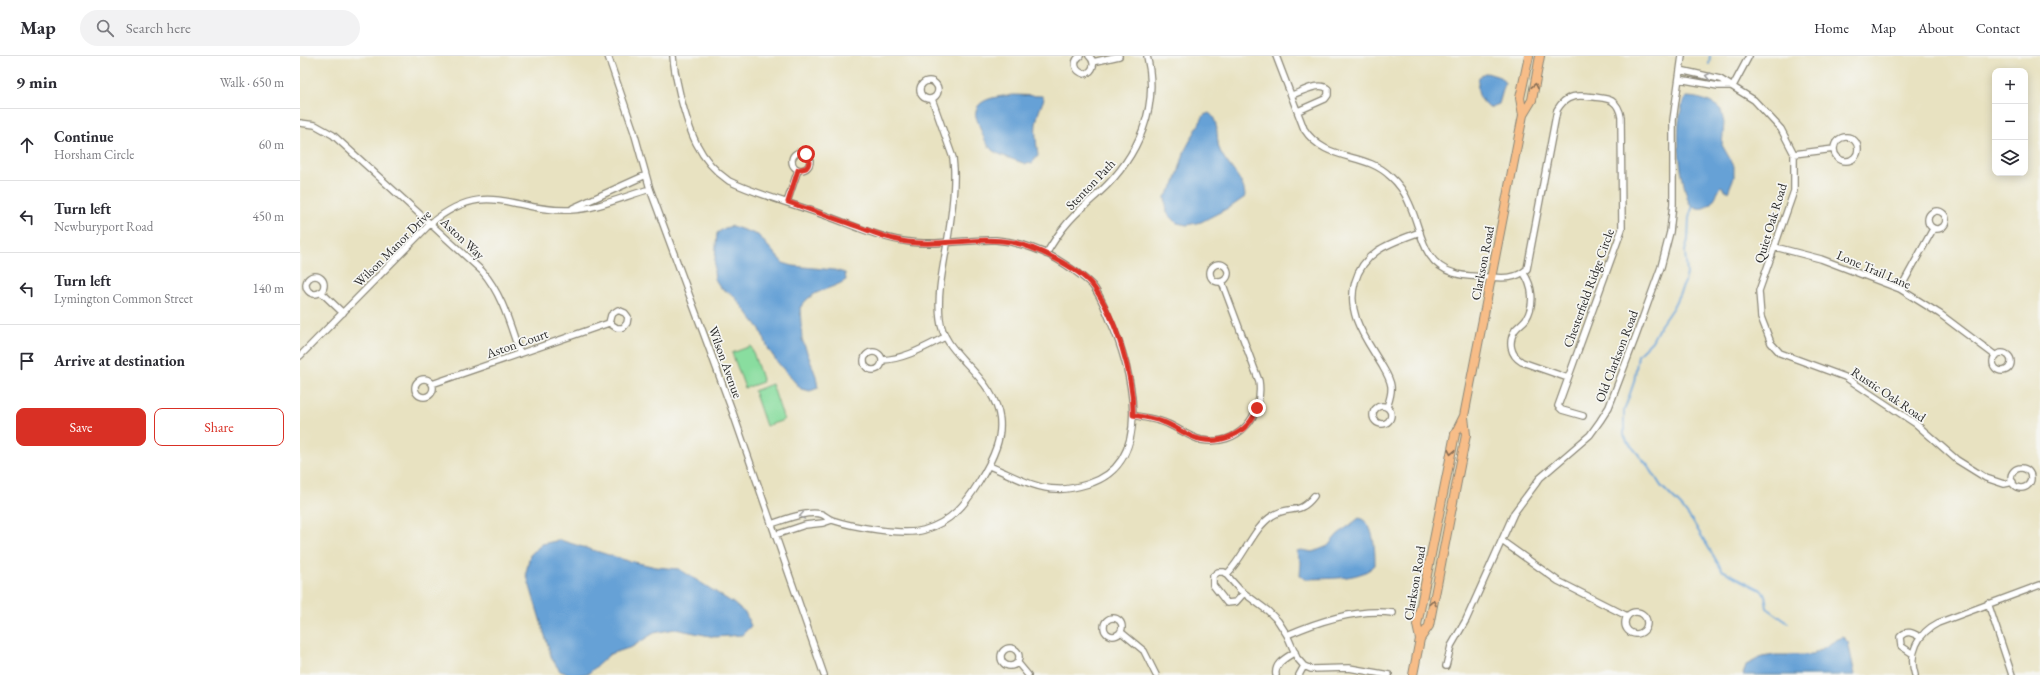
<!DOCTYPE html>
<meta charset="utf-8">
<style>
body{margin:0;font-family:"EB Garamond",serif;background:#f2f2f3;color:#2b2b33}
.controls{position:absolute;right:12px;top:12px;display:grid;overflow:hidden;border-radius:8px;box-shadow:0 2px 10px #0003}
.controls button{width:36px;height:36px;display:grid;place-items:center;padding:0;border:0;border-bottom:1px solid #e1e1e2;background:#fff;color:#2b2b33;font:20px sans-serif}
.stop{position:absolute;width:12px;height:12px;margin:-9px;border:3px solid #d93025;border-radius:50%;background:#fff}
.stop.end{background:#d93025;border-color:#fff;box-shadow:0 1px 4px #0008}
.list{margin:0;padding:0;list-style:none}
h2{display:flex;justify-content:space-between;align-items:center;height:52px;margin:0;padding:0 16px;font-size:17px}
h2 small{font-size:13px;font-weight:400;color:#7c7c81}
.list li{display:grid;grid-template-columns:26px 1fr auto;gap:12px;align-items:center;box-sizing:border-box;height:72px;padding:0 16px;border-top:1px solid #e1e1e2}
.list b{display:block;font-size:15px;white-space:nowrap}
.list p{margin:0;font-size:13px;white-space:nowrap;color:#7c7c81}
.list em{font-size:13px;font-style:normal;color:#7c7c81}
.actions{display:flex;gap:8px;padding:12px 16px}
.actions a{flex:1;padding:9px 0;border:1px solid #d93025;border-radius:8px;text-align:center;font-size:14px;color:#d93025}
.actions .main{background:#d93025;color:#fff}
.icon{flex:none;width:22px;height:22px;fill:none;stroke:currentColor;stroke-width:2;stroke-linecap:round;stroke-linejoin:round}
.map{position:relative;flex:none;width:1740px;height:619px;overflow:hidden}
header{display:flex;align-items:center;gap:24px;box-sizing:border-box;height:56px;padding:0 20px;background:#fff;border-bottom:1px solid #e1e1e2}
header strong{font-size:19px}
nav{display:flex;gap:22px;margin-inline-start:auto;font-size:14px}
.search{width:280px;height:36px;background:#f2f2f3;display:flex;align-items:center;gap:10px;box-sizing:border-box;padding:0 14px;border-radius:22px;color:#7c7c81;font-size:15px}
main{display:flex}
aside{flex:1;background:#fff}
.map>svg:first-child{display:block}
.green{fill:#89dd9f;stroke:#5a8465}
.water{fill:#66a1d6;stroke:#486680}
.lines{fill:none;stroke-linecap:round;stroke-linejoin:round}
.stream{stroke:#66a1d6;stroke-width:2}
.street-casing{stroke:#8a8676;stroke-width:8}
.primary-casing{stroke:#8a8676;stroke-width:10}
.street{stroke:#fff;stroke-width:5.5}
.primary{stroke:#f7bd88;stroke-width:8}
.oneway{stroke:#a0a0a0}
.oneway2{stroke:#876d55}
.route{stroke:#d93025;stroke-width:5}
.labels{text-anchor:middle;stroke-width:3.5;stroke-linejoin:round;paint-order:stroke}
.street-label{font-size:13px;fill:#2b2b2b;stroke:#f6f6f2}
</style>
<header>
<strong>Map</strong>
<div class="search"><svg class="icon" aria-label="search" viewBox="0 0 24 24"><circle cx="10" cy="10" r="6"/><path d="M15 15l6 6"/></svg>Search here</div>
<nav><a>Home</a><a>Map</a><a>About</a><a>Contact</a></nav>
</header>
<main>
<aside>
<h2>9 min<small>Walk · 650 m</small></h2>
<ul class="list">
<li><svg class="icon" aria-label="ahead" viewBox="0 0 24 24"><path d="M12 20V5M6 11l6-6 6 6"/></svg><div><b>Continue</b><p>Horsham Circle</p></div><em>60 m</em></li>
<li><svg class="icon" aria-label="left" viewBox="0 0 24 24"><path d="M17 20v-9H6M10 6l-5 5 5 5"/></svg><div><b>Turn left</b><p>Newburyport Road</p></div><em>450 m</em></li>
<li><svg class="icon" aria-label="left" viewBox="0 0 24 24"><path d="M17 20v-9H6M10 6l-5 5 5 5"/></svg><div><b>Turn left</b><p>Lymington Common Street</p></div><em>140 m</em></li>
<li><svg class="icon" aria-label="arrive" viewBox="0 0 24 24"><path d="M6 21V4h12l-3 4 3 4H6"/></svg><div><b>Arrive at destination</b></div></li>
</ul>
<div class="actions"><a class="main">Save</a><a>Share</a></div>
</aside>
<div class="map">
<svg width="1740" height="619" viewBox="0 0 1740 619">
<rect width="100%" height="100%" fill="#f6f6f2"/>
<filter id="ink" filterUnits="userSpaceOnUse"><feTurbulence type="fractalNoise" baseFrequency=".025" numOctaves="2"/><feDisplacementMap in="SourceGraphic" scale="8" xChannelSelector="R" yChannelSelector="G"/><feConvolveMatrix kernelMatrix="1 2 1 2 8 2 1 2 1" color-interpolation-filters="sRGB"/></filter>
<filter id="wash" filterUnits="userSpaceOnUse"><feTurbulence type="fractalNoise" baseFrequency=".012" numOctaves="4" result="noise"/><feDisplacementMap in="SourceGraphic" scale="16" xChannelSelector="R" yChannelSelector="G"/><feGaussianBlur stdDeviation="0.9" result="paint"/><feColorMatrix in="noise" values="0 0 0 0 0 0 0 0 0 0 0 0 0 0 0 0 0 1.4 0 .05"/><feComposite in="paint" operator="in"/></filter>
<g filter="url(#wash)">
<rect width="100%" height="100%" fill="#e8e2c1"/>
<!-- green -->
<path class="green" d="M 451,290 L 463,326 L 445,332 L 432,297 Z
M 472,328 L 484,364 L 466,370 L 454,335 Z"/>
<!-- water -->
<path class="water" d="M 1187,17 L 1200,21 L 1205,27 L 1199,48 L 1189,52 C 1178,41 1176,37 1179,21 Z
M 714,39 L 742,40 L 744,43 C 733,68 735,74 738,100 L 732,107 L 726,108 C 718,105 698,99 692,94 C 686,88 683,80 680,72 C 679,67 674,60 676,55 C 679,41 703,40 714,39 Z
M 1386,41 C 1397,41 1413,45 1421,54 L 1424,67 L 1422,89 L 1434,110 L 1434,121 L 1428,136 L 1421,130 C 1414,145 1405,161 1389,147 C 1380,121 1372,64 1386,41 Z
M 909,57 C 919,63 916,81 919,92 C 925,109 945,122 945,141 L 932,150 L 901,166 L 887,169 L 877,167 L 867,157 L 865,141 L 875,127 L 885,94 L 904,59 Z
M 432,170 L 458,179 L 483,207 L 493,210 L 534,214 L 545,217 L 546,224 C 529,235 512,233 500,252 L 502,283 L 516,320 L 518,332 L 510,335 L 501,333 L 478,307 L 469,294 L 460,273 L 434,240 L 420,231 L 415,223 L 414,216 L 417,177 L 425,172 Z
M 1059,462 C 1075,466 1075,496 1075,509 C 1060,525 1026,522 1005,523 L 1000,520 L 1001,506 L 996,495 L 1001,494 L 1013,496 L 1028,490 L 1037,479 Z
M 260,484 L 325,504 L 356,511 L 379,513 L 433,547 L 446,558 L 451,570 L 442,579 L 415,581 L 375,573 L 354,577 L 332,591 L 310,598 L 289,617 L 280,619 L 270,619 L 260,615 L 252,603 L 226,517 L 230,499 L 242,488 Z
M 1543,581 L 1548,586 L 1555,619 L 1443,619 L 1446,609 L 1462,601 L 1475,599 L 1512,599 L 1536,584 Z"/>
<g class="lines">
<!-- stream -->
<path class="stream" d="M 1409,8 L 1410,0
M 1393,149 L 1389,162 L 1388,184 L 1385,195 L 1387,218 L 1385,226 L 1373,251 L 1360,270 L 1352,285 L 1338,299 L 1334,326 L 1324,355 L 1324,379 L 1327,385 L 1349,411 L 1361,430 L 1382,451 L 1393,466 L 1422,514 L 1461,534 L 1465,539 L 1467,552 L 1488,567"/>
</g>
</g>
<g filter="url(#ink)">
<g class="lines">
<!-- street casing -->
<g class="street-casing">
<path id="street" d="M 308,0 L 334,76 L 350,133 L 433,357 L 524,619
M 373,0 C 374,14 377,26 380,39 C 389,74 398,104 429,125 C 458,139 491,147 521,158 C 548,167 581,183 610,186 C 639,190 667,183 696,184 C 720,186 746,195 766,209 C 775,215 785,222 792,229 C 800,238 805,252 810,264 C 831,310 857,407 788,428 C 778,431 767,434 757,433 C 734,433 710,418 689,410
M 780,0 C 772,6 775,16 785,18 C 794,15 796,6 789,0
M 976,0 L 1004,73 C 1026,107 1064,95 1090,120 C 1098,127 1105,137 1109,147 C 1122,174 1121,207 1154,217 C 1164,221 1177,220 1187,221 C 1202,222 1215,224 1227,213 L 1257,54 C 1266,38 1278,39 1294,41 C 1300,42 1307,42 1312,45 C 1318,49 1320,55 1321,61 L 1322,173 L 1258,350 L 1262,354 L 1283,360
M 793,6 L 819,0
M 1380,14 L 1420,23 L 1454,44 L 1481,73 L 1494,98 L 1494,135 L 1459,235 L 1461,261 L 1471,287 L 1480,297 L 1545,321 L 1616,368 L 1657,404 L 1686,422 L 1704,428 L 1713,426
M 1379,23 L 1418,30 L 1433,30
M620 34a9 9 0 1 1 18 0a9 9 0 1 1-18 0Z
M 1433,30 L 1449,0
M 992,39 C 1001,36 1020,25 1028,33 L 1028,39 L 1025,43 L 998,55
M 0,67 L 15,69 L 33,79 L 182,215 C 202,238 210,269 220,298
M1534 93a12 12 0 1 1 24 0a12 12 0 1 1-24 0Z
M492 105a9 9 0 1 1 18 0a9 9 0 1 1-18 0Z
M 1494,98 L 1534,93
M 487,146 L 498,114
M 273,152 L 346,119
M1628 164a9 9 0 1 1 18 0a9 9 0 1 1-18 0Z
M 1475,191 L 1521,203 L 1600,233 L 1640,258 L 1696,300
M 746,198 C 752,188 758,178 765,170 C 775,157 788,147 800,136 C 838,101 860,51 847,0
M910 217a9 9 0 1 1 18 0a9 9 0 1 1-18 0Z
M 1223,216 C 1233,230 1235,248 1226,263 C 1223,267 1218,270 1215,274 C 1208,286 1210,299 1222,306 L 1268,322
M6 229a9 9 0 1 1 18 0a9 9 0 1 1-18 0Z
M 1600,233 L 1633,173
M 21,236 L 43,257
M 318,254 L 325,257 L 328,261 L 327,267 L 323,272 L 317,272 L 309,267 L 311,259 Z
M564 305a9 9 0 1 1 18 0a9 9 0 1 1-18 0Z
M1693 306a9 9 0 1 1 18 0a9 9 0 1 1-18 0Z
M 0,300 L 131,167 C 187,122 211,156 270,154 C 297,153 325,140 350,133
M 582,304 C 605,303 625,291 645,281
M115 332a9 9 0 1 1 18 0a9 9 0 1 1-18 0Z
M 132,328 L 309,267
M1073 359a9 9 0 1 1 18 0a9 9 0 1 1-18 0Z
M 1087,351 C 1089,345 1092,338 1091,330 C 1090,322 1085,315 1081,308 C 1065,281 1046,258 1055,226 C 1064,194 1091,187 1120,176
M 833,359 C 844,362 858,363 868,368 C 880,373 889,381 901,384 C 939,391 964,359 959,325 L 922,226
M1711 422a10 10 0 1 1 20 0a10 10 0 1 1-20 0Z
M 471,468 C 487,463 505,455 521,458 C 525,459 528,463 532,464 C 553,471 604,480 624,474 C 651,466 665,449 679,426 C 711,374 707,349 665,306 C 653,293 642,281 640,263 C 637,237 643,213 647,188 C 651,164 655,137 654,113 L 653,102 L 632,43
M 475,479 L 505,469 L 523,467 L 532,464
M 1202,485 L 1258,525 L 1327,560
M 927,518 C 944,501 954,471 972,460 C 990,448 998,461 1014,440
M 944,537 L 936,546 L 927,547 L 913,529 L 913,520 L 918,516 L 924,516 L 940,534 L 968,555 L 978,565 L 987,579 L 997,602 L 1004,610 L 1011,613 L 1049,612 L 1089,619
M 1688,547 L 1712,619
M1325 567a11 11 0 1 1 22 0a11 11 0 1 1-22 0Z
M804 571a9 9 0 1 1 18 0a9 9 0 1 1-18 0Z
M 821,576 L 844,595 L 856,619
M 987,579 C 1019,565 1058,552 1093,557
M701 601a9 9 0 1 1 18 0a9 9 0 1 1-18 0Z
M 1613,598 L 1601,590 L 1600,581 C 1606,573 1613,577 1620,581
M 718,607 L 728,619
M 1146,610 L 1151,590 L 1166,564 L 1214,457 L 1240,422 L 1290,379 L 1300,365 L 1309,351 L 1336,280 L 1361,211 L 1370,176 L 1373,148 L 1373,64 L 1382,0
M 976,619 C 974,607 986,602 995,596
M 999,619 L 1004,610
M 1615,619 C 1608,597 1618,577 1638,567 L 1740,529"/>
</g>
<!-- primary casing -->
<g class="primary-casing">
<path id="primary" d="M 1223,59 L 1220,42 L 1229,0
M 1120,583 L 1117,569 L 1155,378 L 1164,360 L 1223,59 L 1232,44 L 1240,0
M 1113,619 L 1120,583 L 1129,570 L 1166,379 L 1164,361"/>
</g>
<!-- street -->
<use href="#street" class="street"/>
<!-- primary -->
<use href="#primary" class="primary"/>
</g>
<!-- one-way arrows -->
<defs><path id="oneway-chevron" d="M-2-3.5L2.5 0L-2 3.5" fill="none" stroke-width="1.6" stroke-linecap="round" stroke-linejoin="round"/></defs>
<g class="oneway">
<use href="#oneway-chevron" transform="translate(1408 20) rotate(-167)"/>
<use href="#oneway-chevron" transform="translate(502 460) rotate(170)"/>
</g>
<g class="oneway2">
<use href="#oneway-chevron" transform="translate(1235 30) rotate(-79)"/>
<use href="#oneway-chevron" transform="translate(1151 396) rotate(101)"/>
<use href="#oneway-chevron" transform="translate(1133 547) rotate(-79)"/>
</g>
</g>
<g class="lines" filter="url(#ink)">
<!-- route -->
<path class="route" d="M 506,98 C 510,102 510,108 506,112 L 498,114 L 488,146 C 511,154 535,163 559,171 C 575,177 591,184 608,186 C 643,191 677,180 711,186 C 734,190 779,212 793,230 C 816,261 834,321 833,359 C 843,361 853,362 863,366 C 873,369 882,377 893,381 C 918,391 949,378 957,352"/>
</g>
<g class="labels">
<!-- street labels -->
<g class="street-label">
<text transform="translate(790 128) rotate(-46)" y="5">Stenton Path</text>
<text transform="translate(1470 167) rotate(-73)" y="5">Quiet Oak Road</text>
<text transform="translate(163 182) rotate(43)" y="5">Aston Way</text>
<text transform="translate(92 192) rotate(-45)" y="5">Wilson Manor Drive</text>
<text transform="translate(1182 207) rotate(-79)" y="5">Clarkson Road</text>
<text transform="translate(1574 213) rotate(23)" y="5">Lone Trail Lane</text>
<text transform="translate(1288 232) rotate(-70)" y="5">Chesterfield Ridge Circle</text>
<text transform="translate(217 287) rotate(-19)" y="5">Aston Court</text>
<text transform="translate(1316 300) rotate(-69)" y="5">Old Clarkson Road</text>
<text transform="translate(426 306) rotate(70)" y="5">Wilson Avenue</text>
<text transform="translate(1589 338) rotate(34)" y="5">Rustic Oak Road</text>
<text transform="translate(1114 527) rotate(-80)" y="5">Clarkson Road</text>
</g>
</g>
</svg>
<div class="controls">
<button>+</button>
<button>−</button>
<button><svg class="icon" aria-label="layers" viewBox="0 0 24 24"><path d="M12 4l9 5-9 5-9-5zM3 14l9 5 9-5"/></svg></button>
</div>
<div class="stop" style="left:506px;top:98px"></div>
<div class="stop end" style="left:957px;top:352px"></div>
</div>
</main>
